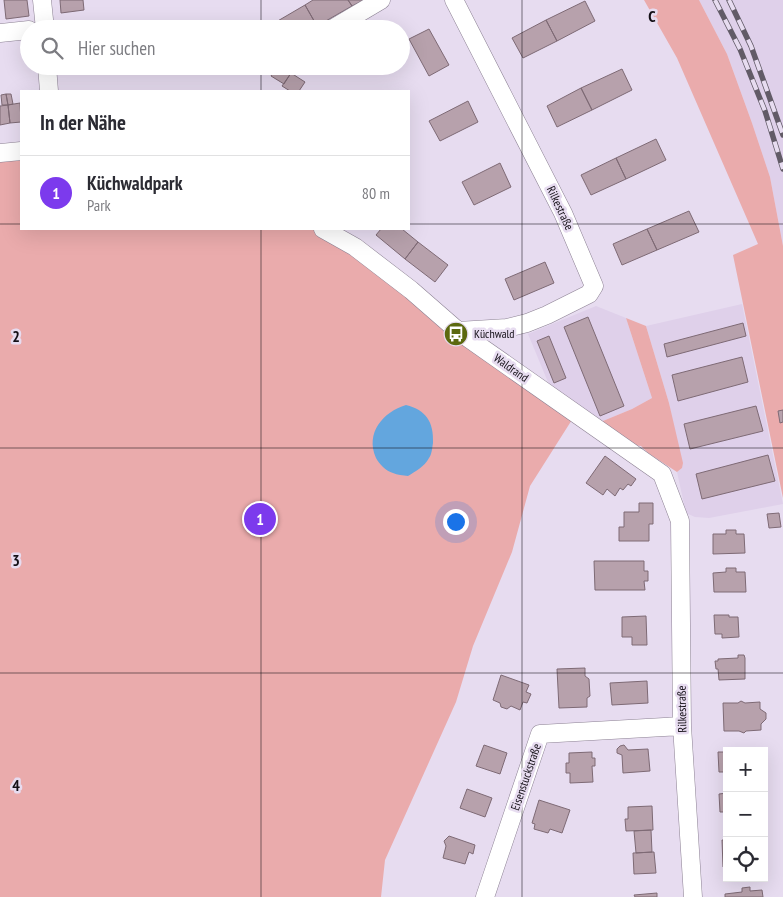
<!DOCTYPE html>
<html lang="de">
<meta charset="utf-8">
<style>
body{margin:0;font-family:"PT Sans Narrow",sans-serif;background:#f7f7f7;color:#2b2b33}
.controls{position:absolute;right:15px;bottom:15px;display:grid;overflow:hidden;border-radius:0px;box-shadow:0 5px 20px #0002}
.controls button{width:45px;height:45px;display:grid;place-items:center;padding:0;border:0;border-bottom:1px solid #e1e1e2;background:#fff;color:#2b2b33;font:25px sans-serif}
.you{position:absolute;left:455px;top:521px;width:18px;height:18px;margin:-12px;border:4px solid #fff;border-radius:50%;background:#1a73e8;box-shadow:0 0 0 8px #1a73e833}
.badge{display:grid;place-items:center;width:32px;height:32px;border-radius:50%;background:#7c3aed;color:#fff;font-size:16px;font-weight:700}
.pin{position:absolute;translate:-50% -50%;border:2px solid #fff;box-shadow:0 1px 5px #0006}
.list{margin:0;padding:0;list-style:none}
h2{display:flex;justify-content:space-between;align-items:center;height:65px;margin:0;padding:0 20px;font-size:21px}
h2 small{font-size:16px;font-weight:400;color:#7c7c81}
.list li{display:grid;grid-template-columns:32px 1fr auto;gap:15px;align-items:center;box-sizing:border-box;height:75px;padding:0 20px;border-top:1px solid #e1e1e2}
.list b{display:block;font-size:19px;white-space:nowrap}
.list p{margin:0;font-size:16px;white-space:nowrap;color:#7c7c81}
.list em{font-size:16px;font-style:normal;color:#7c7c81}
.icon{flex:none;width:28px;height:28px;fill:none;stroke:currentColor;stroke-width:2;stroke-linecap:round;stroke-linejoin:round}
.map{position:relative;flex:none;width:783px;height:897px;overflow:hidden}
.search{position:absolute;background:#fff;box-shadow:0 5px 20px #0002;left:20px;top:20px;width:390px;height:55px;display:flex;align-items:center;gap:12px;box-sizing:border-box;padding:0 18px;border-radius:28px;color:#7c7c81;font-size:19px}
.panel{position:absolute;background:#fff;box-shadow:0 5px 20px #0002;left:20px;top:90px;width:390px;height:140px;border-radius:0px}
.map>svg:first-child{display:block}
.built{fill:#dfd0ea}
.green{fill:#eaabac}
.water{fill:#63a6de}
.building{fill:#b7a1ac;stroke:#7e6a75}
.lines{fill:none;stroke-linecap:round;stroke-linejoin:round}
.minor-casing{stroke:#8c8193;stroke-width:19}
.minor{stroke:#fff;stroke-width:18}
.rail-casing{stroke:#625b67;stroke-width:5.5}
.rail{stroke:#e7dcf0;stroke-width:4;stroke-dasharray:11;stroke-linecap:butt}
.grid{fill:none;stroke:#130f16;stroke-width:1;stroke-opacity:0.55}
.labels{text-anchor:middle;stroke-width:5;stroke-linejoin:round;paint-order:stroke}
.street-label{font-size:12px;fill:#130f16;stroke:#e7dcf0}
.poi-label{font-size:12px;fill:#130f16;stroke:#e7dcf0;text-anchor:start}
.grid-label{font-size:16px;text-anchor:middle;font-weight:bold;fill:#130f16;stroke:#e7dcf0;stroke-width:5;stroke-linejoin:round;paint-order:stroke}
</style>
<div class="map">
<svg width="783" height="897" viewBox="0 0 783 897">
<rect width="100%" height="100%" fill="#e7dcf0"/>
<!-- built -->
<path class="built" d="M 699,0 L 783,0 L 783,246 L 770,177 L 752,123 L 727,54 Z
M 742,304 L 783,504 L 709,518 L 695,517 L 686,513 L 677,472 L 682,468 L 669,403 L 646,326 Z
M 596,306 L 626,318 L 652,398 L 632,409 L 598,423 L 550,387 L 528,334 Z"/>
<!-- green -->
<path class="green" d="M 644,0 L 699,0 L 727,54 L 752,123 L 770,177 L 783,246 L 783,498 L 733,255 L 758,244 L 677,58 Z
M 21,155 L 21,229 L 312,229 L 354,253 L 575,415 L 530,486 L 512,552 L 473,646 L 456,702 L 385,860 L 381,897 L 0,897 L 0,158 Z
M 626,318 L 646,326 L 669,403 L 683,463 L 682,468 L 677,472 L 648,453 L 641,446 L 632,445 L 598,423 L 632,409 L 652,398 Z"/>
<!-- water -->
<path class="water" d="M 406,405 C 426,410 434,422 433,443 C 432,448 432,454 429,458 C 424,467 416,471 408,476 C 403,475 397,475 393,473 C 386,471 379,464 376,458 C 365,433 383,412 406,405 Z"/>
<!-- building -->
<path class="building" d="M 4,0 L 27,0 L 29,16 L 6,19 Z
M 60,0 L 83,0 L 84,10 L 61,13 Z
M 313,0 L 348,0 L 352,6 L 317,26 L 305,5 Z
M 348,0 L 364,0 L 352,6 Z
M 585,1 L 595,21 L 557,41 L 546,20 Z
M 305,5 L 317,26 L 312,29 L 264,29 Z
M 546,20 L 557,41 L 523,58 L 512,38 Z
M 429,29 L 449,65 L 429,76 L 409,39 Z
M 277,66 L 282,66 L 291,73 L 284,84 L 271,76 Z
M 622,69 L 632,90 L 592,110 L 581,88 Z
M 291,73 L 305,82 L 299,91 L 290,91 L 282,86 Z
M 581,88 L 592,110 L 557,127 L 547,106 Z
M 6,94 L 8,105 L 2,105 L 1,95 Z
M 6,94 L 11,94 L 13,104 L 8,105 Z
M 468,101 L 478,122 L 440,141 L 429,121 Z
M 20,103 L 21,122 L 10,123 L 8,105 Z
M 8,105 L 10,123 L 0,125 L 0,106 Z
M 656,139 L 666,160 L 626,179 L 616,158 Z
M 616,158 L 626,179 L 591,195 L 581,175 Z
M 500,163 L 511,187 L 474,205 L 462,182 Z
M 689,211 L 699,232 L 657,250 L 647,229 Z
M 381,229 L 402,229 L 418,242 L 405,259 L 376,235 Z
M 647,229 L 657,250 L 622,265 L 613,244 Z
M 418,242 L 448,265 L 435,282 L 405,259 Z
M 545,262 L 554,283 L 514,300 L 505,279 Z
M 588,317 L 624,406 L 600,416 L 564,327 Z
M 743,323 L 746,336 L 667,357 L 664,344 Z
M 549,336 L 566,378 L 554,383 L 537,341 Z
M 742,357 L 748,382 L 678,401 L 672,375 Z
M 756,406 L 763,431 L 690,449 L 684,424 Z
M 783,410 L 783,422 L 780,423 L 778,411 Z
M 768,455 L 775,481 L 702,499 L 696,474 Z
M 605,456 L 636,479 L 631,486 L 628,484 L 623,490 L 620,488 L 615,496 L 607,489 L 603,495 L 586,483 Z
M 639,503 L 653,503 L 653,524 L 649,524 L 649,541 L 619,541 L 619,527 L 624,527 L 624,512 L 639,512 Z
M 779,513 L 781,527 L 769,528 L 767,514 Z
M 726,530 L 736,530 L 736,534 L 744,534 L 745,553 L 713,554 L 713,534 L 726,534 Z
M 594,561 L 644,561 L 644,571 L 648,571 L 648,581 L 644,581 L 645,590 L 595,590 Z
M 726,568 L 736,568 L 736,572 L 745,572 L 746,592 L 714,592 L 713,573 L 726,572 Z
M 714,615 L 729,615 L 729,617 L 738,617 L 739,637 L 722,638 L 722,634 L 715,634 Z
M 646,616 L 647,645 L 632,645 L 632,637 L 622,637 L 622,617 Z
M 738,655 L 744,655 L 745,658 L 745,679 L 719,680 L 718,669 L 716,669 L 715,661 L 718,661 L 718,659 L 738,658 Z
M 585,668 L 585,676 L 589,679 L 590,696 L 587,698 L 587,707 L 559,708 L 557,669 Z
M 501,675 L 529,685 L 526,692 L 531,694 L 527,703 L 523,702 L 520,710 L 511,706 L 507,709 L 501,707 L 500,703 L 493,700 Z
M 647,681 L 648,703 L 612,705 L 610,683 Z
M 741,701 L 745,703 L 760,702 L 760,709 L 766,713 L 766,719 L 761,724 L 761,730 L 746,731 L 744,733 L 739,731 L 724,731 L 723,703 L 738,703 Z
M 484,745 L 507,753 L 500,774 L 476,766 Z
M 624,745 L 628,750 L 648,749 L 650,771 L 623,773 L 622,755 L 617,753 L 617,749 L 620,746 Z
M 592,752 L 592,758 L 595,758 L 595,766 L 592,766 L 593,782 L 570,783 L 570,773 L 566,773 L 566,763 L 569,763 L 569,753 Z
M 718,752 L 727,752 L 727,772 L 719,772 Z
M 467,789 L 492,798 L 485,817 L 460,808 Z
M 727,793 L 727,812 L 720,812 L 719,794 Z
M 539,800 L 570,810 L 562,833 L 550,829 L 548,833 L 534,829 L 535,824 L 532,823 Z
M 652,806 L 653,830 L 626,831 L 625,819 L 628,819 L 628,807 Z
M 651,830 L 652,852 L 636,853 L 634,831 Z
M 449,836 L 475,845 L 473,854 L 469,852 L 465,864 L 443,858 L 446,846 L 444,841 Z
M 722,840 L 727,840 L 727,867 L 723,867 Z
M 654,852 L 656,873 L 634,874 L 633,853 Z
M 750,887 L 750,891 L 762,890 L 763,897 L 725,897 L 725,894 L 742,892 L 742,888 Z
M 657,893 L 657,897 L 635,897 L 634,895 Z"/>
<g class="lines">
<!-- minor casing -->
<g class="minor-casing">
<path id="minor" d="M 42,0 L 45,29
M 454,0 L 563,213 L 594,286 L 589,294 L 547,315 L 527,323 L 507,328 L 458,331
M 332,29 L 381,0
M 0,33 L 29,30
M 47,66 L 49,91
M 0,153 L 21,151
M 323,229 L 355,247 L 411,290 L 458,331 L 662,474 L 680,521 L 682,726 L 693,897
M 485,897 L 540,734 L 682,726"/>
</g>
<!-- minor -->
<use href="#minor" class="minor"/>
<!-- rail casing -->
<g class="rail-casing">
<path id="rail" d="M 715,0 L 740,49 L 765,111 L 783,169
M 729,0 L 751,46 L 783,135"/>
</g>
<!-- rail -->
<use href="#rail" class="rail"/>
</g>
<!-- grid -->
<path class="grid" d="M 261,0 L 261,29M 522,0 L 522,897M 261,66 L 261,91M 0,224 L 21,224M 409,224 L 783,224M 261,229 L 261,897M 0,448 L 783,448M 0,673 L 783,673"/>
<!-- icons -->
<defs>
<g id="bus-disc" transform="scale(1.25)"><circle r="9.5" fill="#5c690f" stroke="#e7dcf0"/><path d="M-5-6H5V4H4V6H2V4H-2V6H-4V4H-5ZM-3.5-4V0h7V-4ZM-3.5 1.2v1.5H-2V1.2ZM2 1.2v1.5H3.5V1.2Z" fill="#fff"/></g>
</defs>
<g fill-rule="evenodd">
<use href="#bus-disc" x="456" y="334"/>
</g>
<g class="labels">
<!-- street labels -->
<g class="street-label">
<text transform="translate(560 208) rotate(65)" y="4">Rilkestraße</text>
<text transform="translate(511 368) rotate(35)" y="4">Waldrand</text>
<text transform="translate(682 709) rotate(-91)" y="4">Rilkestraße</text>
<text transform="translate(526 777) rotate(-71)" y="4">Eisenstuckstraße</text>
</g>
<!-- poi labels -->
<g class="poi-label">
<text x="474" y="338">Küchwald</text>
</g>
</g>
<g class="grid-label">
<text x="652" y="22">C</text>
<text x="16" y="342">2</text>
<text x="16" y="566">3</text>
<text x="16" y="791">4</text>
</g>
</svg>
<div class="controls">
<button>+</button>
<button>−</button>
<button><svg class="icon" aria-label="locate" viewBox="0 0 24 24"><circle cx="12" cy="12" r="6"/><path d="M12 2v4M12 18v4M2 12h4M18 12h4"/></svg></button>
</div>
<div class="you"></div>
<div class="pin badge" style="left:260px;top:519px">1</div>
<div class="search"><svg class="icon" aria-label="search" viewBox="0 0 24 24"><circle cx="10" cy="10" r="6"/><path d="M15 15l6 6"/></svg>Hier suchen</div>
<section class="panel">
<h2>In der Nähe<small></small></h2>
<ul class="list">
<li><span class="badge">1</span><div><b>Küchwaldpark</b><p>Park</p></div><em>80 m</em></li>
</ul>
</section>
</div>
